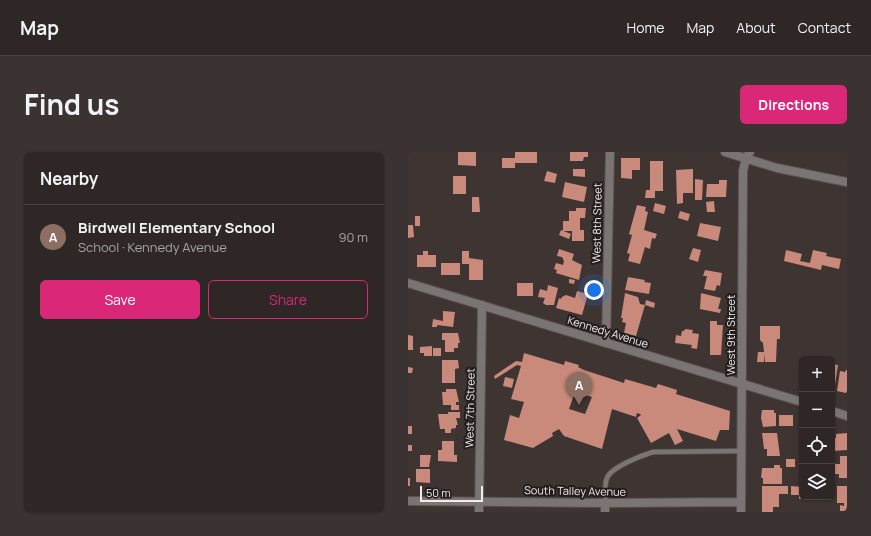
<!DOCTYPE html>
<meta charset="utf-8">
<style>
body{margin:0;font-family:Manrope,sans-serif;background:#3a3332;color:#f1f3f6}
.controls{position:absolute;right:12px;bottom:12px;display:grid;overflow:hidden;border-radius:6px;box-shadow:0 1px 3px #0004}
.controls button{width:36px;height:36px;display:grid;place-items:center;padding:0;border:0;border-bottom:1px solid #494443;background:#2e2726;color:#f1f3f6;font:20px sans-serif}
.scale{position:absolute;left:12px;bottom:10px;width:63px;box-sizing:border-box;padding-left:4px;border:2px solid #f2ecea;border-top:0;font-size:11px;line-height:14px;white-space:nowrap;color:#f2ecea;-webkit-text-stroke:3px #221d1c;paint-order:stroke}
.you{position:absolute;left:186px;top:138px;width:14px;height:14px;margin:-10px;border:3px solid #fff;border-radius:50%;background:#1a73e8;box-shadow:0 0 0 6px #1a73e833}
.badge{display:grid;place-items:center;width:26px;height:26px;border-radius:50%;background:#db2777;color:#fff;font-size:13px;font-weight:700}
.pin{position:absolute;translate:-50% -33px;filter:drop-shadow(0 1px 2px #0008)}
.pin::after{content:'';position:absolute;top:21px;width:14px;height:12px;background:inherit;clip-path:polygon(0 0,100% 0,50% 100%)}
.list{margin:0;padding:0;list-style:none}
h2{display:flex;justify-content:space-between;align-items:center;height:52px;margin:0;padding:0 16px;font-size:17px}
h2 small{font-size:13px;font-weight:400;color:#a7a5a7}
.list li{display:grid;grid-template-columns:26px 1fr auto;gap:12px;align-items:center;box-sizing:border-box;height:64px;padding:0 16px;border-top:1px solid #494443}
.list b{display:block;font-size:15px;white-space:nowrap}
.list p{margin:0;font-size:13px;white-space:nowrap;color:#a7a5a7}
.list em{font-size:13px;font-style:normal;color:#a7a5a7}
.actions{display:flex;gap:8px;padding:12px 16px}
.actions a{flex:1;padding:9px 0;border:1px solid #db2777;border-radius:6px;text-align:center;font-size:14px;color:#db2777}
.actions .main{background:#db2777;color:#fff}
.icon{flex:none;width:22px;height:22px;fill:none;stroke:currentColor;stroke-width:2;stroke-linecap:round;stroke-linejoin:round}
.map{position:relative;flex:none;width:439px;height:360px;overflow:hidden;border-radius:6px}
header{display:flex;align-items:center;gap:24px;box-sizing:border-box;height:56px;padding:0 20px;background:#2e2726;border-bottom:1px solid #494443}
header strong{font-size:19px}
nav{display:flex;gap:22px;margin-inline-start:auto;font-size:14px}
.intro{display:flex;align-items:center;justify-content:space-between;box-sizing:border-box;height:96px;padding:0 24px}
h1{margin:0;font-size:28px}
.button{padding:10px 18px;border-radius:6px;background:#db2777;color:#fff;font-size:14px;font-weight:700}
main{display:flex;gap:24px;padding:0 24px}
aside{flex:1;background:#2e2726;border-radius:6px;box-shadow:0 1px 3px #0004}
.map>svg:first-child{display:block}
.building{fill:#c98a7b;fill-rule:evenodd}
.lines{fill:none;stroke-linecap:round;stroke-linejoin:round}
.service-casing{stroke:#5b514f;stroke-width:6}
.minor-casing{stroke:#5b514f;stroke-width:10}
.service{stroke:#7a7573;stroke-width:4.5}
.minor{stroke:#7a7573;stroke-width:8}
.labels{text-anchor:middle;stroke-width:4;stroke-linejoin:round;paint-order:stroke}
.street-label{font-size:11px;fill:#f2ecea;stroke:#221d1c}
</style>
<header>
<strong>Map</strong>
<nav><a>Home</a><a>Map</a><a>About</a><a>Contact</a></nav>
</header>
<div class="intro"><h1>Find us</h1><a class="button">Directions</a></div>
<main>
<aside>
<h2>Nearby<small></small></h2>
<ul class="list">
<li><span class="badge" style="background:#8d6e63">A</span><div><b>Birdwell Elementary School</b><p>School · Kennedy Avenue</p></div><em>90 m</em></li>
</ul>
<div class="actions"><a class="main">Save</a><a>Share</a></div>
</aside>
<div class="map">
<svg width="439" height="360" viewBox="0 0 439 360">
<rect width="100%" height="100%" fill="#3e3432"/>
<!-- building -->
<path class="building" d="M 50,0 L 68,0 L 68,14 L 50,13 Z
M 107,0 L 129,0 L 129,11 L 107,11 L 107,16 L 94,16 L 94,6 L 107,6 Z
M 162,0 L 180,0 L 180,5 L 176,5 L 175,9 L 162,9 Z
M 213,6 L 232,6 L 232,18 L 224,18 L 224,27 L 213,26 Z
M 242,9 L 255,9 L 255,39 L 247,39 L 247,46 L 237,46 L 238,38 L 242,38 Z
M 165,17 L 177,17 L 177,25 L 165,24 Z
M 285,17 L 285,41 L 275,41 L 275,51 L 269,52 L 268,18 Z
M 139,19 L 149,22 L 147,31 L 136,29 Z
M 45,24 L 58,24 L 58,42 L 45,42 Z
M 287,27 L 295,28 L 294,48 L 287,48 Z
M 311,28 L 319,28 L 318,45 L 298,45 L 299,32 L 311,32 Z
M 157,30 L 179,35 L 176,50 L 154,45 Z
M 64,45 L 71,45 L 72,60 L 64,60 Z
M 306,49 L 307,60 L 299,60 L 298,50 Z
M 247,51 L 258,54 L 256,62 L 245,59 Z
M 229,53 L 238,55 L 237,59 L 240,60 L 236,78 L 249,82 L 247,87 L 244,86 L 242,97 L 237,95 L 232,112 L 220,109 L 222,102 L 219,101 L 224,83 L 221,82 Z
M 168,56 L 178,56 L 177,66 L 172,66 L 172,78 L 176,78 L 176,89 L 164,89 L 164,79 L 155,79 L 155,69 L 161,69 L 161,59 L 168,59 Z
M 272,59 L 282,62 L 280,69 L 270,66 Z
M 7,64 L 12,64 L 12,74 L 7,74 Z
M 292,71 L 313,75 L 310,89 L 289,84 Z
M 0,73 L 5,73 L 6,85 L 0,86 Z
M 153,78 L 163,82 L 161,87 L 151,83 Z
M 285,96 L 293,98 L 290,110 L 281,107 Z
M 151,97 L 166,102 L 164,108 L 174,113 L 171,128 L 148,121 L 149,118 L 146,117 L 148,111 L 155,113 L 156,109 L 154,105 L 149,104 Z
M 378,98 L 394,102 L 392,109 L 402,111 L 405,98 L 419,101 L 418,104 L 433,107 L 431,117 L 414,113 L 413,118 L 376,109 Z
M 15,99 L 20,99 L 20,103 L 28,103 L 28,115 L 9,115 L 9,103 L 15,103 Z
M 54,99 L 61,99 L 61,106 L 75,108 L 75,128 L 61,128 L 61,112 L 54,112 Z
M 33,111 L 52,111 L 52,123 L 33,123 Z
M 297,118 L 314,121 L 312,134 L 309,133 L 307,139 L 296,137 L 299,124 L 295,124 Z
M 220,125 L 237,128 L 236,130 L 243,131 L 241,142 L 217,138 Z
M 161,127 L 167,128 L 166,132 L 161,131 Z
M 109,131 L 125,131 L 125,144 L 109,144 Z
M 140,133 L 150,136 L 146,153 L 138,153 L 135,151 L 137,146 L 130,145 L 132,137 L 139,139 Z
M 169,139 L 180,142 L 174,163 L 148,156 L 151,146 L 153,147 L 154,145 L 158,143 L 167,146 Z
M 217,141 L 230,145 L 232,152 L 237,153 L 228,184 L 216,181 L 218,171 L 214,170 L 215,166 L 213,166 Z
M 293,141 L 313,146 L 310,157 L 313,157 L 312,161 L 292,157 Z
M 238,148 L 247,151 L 246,156 L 237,153 Z
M 35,159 L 47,160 L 45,175 L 29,173 L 29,175 L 24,175 L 25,167 L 35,169 Z
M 302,169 L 309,169 L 309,173 L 315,173 L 313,203 L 302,203 Z
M 352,174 L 372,174 L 372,187 L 369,187 L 368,210 L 357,210 L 357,202 L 356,210 L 349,210 L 350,200 L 356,200 L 355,191 L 352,188 Z
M 277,177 L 285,178 L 284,181 L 291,182 L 289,197 L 283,196 L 284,193 L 267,191 L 268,183 L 273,184 L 274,179 L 276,179 Z
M 34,181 L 50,181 L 52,191 L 50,191 L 50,196 L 46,196 L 46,200 L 37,200 L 37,188 L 34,188 Z
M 0,183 L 5,184 L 5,198 L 0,198 Z
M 24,194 L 24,204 L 16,204 L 16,201 L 12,201 L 12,195 Z
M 25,196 L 33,196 L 33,204 L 25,204 Z
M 116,201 L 156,213 L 157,209 L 171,213 L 170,215 L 176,218 L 216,231 L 217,227 L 248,236 L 250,232 L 269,238 L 268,242 L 322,259 L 321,278 L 312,278 L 308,289 L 269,277 L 275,289 L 267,293 L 261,281 L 243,291 L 229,266 L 233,263 L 232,262 L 229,261 L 228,265 L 204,257 L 194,297 L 156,284 L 151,277 L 144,281 L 145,284 L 125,296 L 96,288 L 102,263 L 111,266 L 116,250 L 103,247 L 113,214 L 109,213 L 87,227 L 86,224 L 108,209 L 114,210 ZM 167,240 L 184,245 L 177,262 L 161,257 Z
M 34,208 L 50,208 L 51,216 L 47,217 L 47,231 L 34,231 Z
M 424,212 L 430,213 L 427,233 L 424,232 Z
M 0,215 L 5,216 L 4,221 L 0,221 Z
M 438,218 L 439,218 L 439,239 L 438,241 L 429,239 L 432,219 L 437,220 Z
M 393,219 L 394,219 L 394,229 L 392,229 Z
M 97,225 L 106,227 L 104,236 L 95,234 Z
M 38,237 L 48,237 L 51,250 L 48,250 L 48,253 L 51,253 L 51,258 L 43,258 L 43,253 L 35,253 L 34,240 L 38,240 Z
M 354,258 L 366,258 L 366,261 L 368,261 L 368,274 L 355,275 L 353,266 Z
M 40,260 L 52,260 L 52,266 L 48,266 L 50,273 L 48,273 L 48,276 L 43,277 L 43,281 L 37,281 L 37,277 L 32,277 L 30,262 L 40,262 Z
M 371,263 L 385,263 L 385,274 L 371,274 Z
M 0,274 L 4,274 L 4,282 L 0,282 Z
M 354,281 L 369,281 L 372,304 L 359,304 L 359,297 L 356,297 Z
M 439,281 L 439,298 L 424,299 L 424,286 L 428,286 L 428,282 Z
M 34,289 L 46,289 L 46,303 L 49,303 L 49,310 L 30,309 L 30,298 L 34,298 Z
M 0,293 L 4,293 L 4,299 L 0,299 Z
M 12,303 L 23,303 L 21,315 L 12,315 Z
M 432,304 L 439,304 L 439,326 L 431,326 L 431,322 L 425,322 L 425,312 L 432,312 Z
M 378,307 L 387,307 L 387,315 L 378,315 Z
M 366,313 L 372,313 L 372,316 L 374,316 L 374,332 L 355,332 L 355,326 L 353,326 L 354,316 L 366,316 Z
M 8,317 L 22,317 L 22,331 L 8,330 Z
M 0,326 L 2,326 L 2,334 L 0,334 Z
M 354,334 L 380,334 L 380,342 L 371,342 L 371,355 L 365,355 L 365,360 L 354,360 Z
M 383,334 L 394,335 L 394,345 L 399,345 L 399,347 L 391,347 L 391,343 L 383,343 Z
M 429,334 L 439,334 L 439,359 L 432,359 L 432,353 L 436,354 L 436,351 L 429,351 Z"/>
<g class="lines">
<!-- service casing -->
<g class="service-casing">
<path id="service" d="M 197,351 C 198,344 196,332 199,326 C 203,315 235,303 245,300 L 333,299"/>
</g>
<!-- minor casing -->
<g class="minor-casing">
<path id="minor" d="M 317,0 L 369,16 L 439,30
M 0,131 L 394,250
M 198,191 L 202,0
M 424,259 L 439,264
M 0,349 L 197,351 L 333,350
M 197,351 L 197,360
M 71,360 L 74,153
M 333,360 L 335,19 L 338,6 L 342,0"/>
</g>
<!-- service -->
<use href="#service" class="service"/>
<!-- minor -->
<use href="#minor" class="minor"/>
</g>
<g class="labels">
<!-- street labels -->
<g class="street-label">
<text transform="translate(189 71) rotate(-89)" y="4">West 8th Street</text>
<text transform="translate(200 180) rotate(17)" y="4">Kennedy Avenue</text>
<text transform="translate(323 183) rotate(-90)" y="4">West 9th Street</text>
<text transform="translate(62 256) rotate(-89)" y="4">West 7th Street</text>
<text transform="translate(167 339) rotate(1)" y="4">South Talley Avenue</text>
</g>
</g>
</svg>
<div class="controls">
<button>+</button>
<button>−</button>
<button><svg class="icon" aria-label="locate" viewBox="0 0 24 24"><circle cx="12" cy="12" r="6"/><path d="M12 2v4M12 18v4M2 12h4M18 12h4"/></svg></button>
<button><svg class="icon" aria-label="layers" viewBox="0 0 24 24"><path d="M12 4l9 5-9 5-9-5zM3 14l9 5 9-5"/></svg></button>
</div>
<div class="scale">50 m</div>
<div class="you"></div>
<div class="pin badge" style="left:171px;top:253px;background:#8d6e63">A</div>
</div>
</main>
